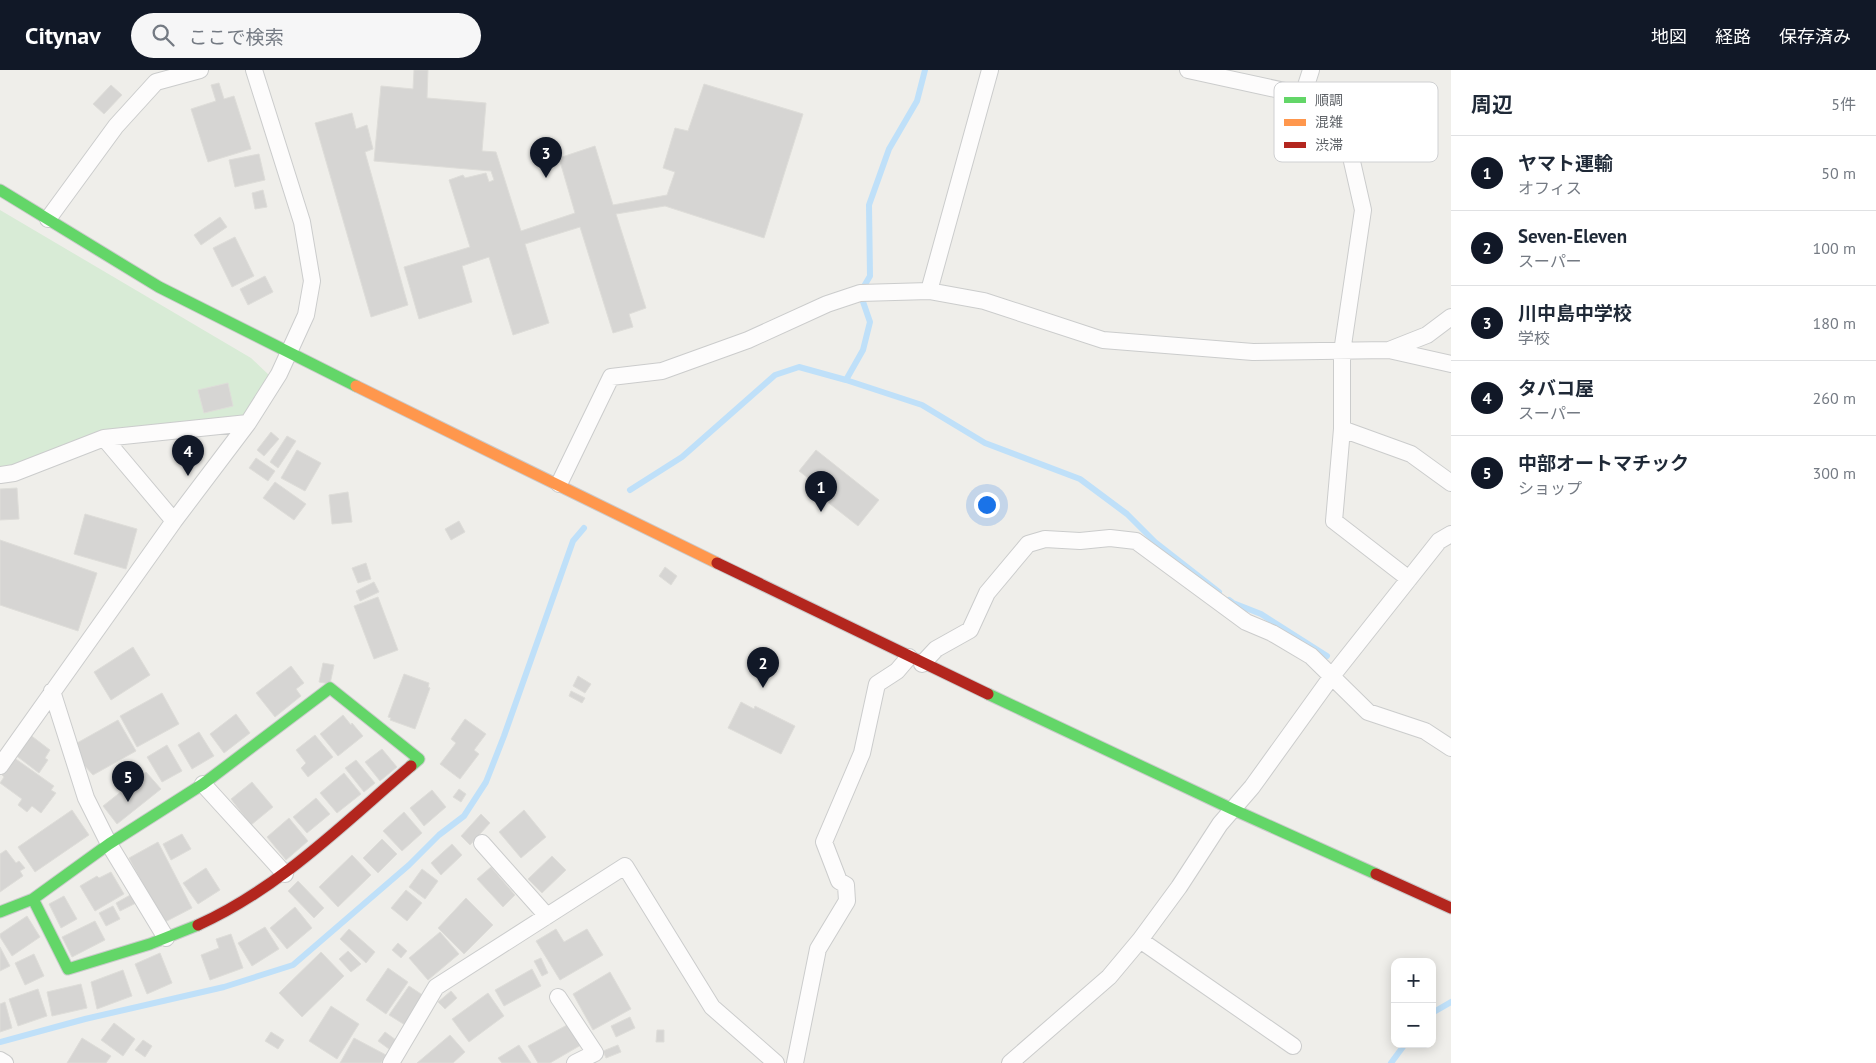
<!DOCTYPE html>
<html lang="ja">
<meta charset="utf-8">
<style>
body{margin:0;font-family:"PT Sans","Noto Sans JP",sans-serif;background:#f6f6f7;color:#1f2937}
.controls{position:absolute;right:15px;bottom:15px;display:grid;overflow:hidden;border-radius:10px;box-shadow:0 2px 12px #0003}
.controls button{width:45px;height:45px;display:grid;place-items:center;padding:0;border:0;border-bottom:1px solid #e0e1e3;background:#fff;color:#1f2937;font:25px sans-serif}
.you{position:absolute;left:986px;top:434px;width:18px;height:18px;margin:-12px;border:4px solid #fff;border-radius:50%;background:#1a73e8;box-shadow:0 0 0 8px #1a73e833}
.badge{display:grid;place-items:center;width:32px;height:32px;border-radius:50%;background:#111827;color:#fff;font-size:16px;font-weight:700}
.pin{position:absolute;translate:-50% -41px;filter:drop-shadow(0 1px 2px #0008)}
.pin::after{content:'';position:absolute;top:26px;width:18px;height:15px;background:inherit;clip-path:polygon(0 0,100% 0,50% 100%)}
.list{margin:0;padding:0;list-style:none}
h2{display:flex;justify-content:space-between;align-items:center;height:65px;margin:0;padding:0 20px;font-size:21px}
h2 small{font-size:16px;font-weight:400;color:#747a83}
.list li{display:grid;grid-template-columns:32px 1fr auto;gap:15px;align-items:center;box-sizing:border-box;height:75px;padding:0 20px;border-top:1px solid #e0e1e3}
.list b{display:block;font-size:19px;white-space:nowrap}
.list p{margin:0;font-size:16px;white-space:nowrap;color:#747a83}
.list em{font-size:16px;font-style:normal;color:#747a83}
.icon{flex:none;width:28px;height:28px;fill:none;stroke:currentColor;stroke-width:2;stroke-linecap:round;stroke-linejoin:round}
.map{position:relative;flex:none;width:1451px;height:993px;overflow:hidden}
header{display:flex;align-items:center;gap:30px;box-sizing:border-box;height:70px;padding:0 25px;background:#111827;color:#fff}
header strong{font-size:24px}
nav{display:flex;gap:28px;margin-inline-start:auto;font-size:18px}
.search{width:350px;height:45px;background:#f6f6f7;display:flex;align-items:center;gap:12px;box-sizing:border-box;padding:0 18px;border-radius:28px;color:#747a83;font-size:19px}
main{display:flex}
aside{flex:1;background:#fff}
.map>svg:first-child{display:block}
.green{fill:#d8ebd6}
.lines{fill:none;stroke-linecap:round;stroke-linejoin:round}
.stream{stroke:#bfe0f9;stroke-width:6}
.building{fill:#d6d5d3;stroke:#deddd9}
.street-casing{stroke:#cbcccc;stroke-width:18}
.fast-casing{stroke:#cacacb;stroke-width:13}
.slow-casing{stroke:#cacacb;stroke-width:13}
.jam-casing{stroke:#cacacb;stroke-width:13}
.street{stroke:#fdfcfc;stroke-width:16}
.fast{stroke:#63d668;stroke-width:11}
.slow{stroke:#ff974d;stroke-width:11}
.jam{stroke:#b3261e;stroke-width:11}
.key{fill:#fff;stroke:#cfd0d2;stroke-width:1}
.key-label{font-size:14px;fill:#5f6368}
</style>
<header>
<strong>Citynav</strong>
<div class="search"><svg class="icon" aria-label="search" viewBox="0 0 24 24"><circle cx="10" cy="10" r="6"/><path d="M15 15l6 6"/></svg>ここで検索</div>
<nav><a>地図</a><a>経路</a><a>保存済み</a></nav>
</header>
<main>
<div class="map">
<svg width="1451" height="993" viewBox="0 0 1451 993">
<rect width="100%" height="100%" fill="#efeeea"/>
<!-- green -->
<path class="green" d="M 0,140 L 251,288 L 270,306 L 248,353 L 116,358 L 6,404 L 0,405 Z"/>
<g class="lines">
<!-- stream -->
<path class="stream" d="M 846,310 L 922,335 L 985,373 L 1080,409 L 1127,444 L 1155,472 L 1219,522
M 630,420 L 682,387 L 775,305 L 799,297 L 846,310 L 863,280 L 870,252 L 860,223 L 870,206 L 869,135 L 889,79 L 917,31 L 925,0
M 1229,530 L 1233,533 L 1261,544 L 1327,586
M 1432,943 L 1451,932
M 0,972 L 85,949 L 224,917 L 293,895 L 409,795 L 439,765 L 464,746 L 486,712 L 504,666 L 573,471 L 584,458
M 1391,993 L 1405,974"/>
</g>
<!-- building -->
<path class="building" d="M 414,0 L 428,0 L 427,28 L 486,33 L 482,81 L 496,82 L 521,161 L 575,143 L 559,88 L 595,76 L 613,135 L 667,125 L 675,102 L 663,98 L 675,58 L 688,61 L 704,14 L 803,44 L 764,168 L 665,136 L 616,144 L 646,238 L 629,244 L 633,257 L 613,263 L 580,157 L 525,174 L 549,253 L 513,265 L 489,187 L 462,196 L 472,232 L 419,249 L 404,197 L 470,177 L 449,110 L 463,105 L 465,108 L 486,103 L 489,112 L 494,110 L 491,101 L 374,91 L 381,16 L 413,19 Z
M 219,13 L 224,29 L 234,26 L 251,79 L 208,92 L 191,39 L 216,31 L 211,15 Z
M 111,15 L 122,25 L 104,44 L 93,34 Z
M 352,43 L 356,59 L 367,55 L 373,79 L 365,82 L 408,235 L 371,247 L 315,53 Z
M 259,84 L 265,110 L 235,117 L 229,90 Z
M 263,120 L 267,137 L 255,139 L 252,123 Z
M 220,147 L 227,157 L 201,175 L 194,165 Z
M 235,167 L 254,206 L 232,217 L 213,178 Z
M 265,206 L 273,222 L 248,235 L 240,219 Z
M 228,313 L 233,336 L 204,343 L 198,320 Z
M 271,362 L 279,369 L 264,386 L 257,380 Z
M 287,366 L 296,371 L 278,398 L 270,392 Z
M 297,380 L 321,393 L 305,421 L 281,408 Z
M 816,380 L 879,430 L 858,456 L 816,423 L 821,418 L 799,401 Z
M 256,388 L 275,401 L 268,411 L 249,398 Z
M 275,412 L 306,434 L 294,450 L 263,428 Z
M 17,418 L 19,449 L 0,450 L 0,419 Z
M 348,422 L 352,452 L 332,454 L 329,425 Z
M 85,444 L 137,459 L 126,499 L 74,484 Z
M 459,451 L 465,462 L 451,470 L 445,459 Z
M 0,470 L 97,503 L 78,561 L 0,535 Z
M 366,493 L 371,509 L 358,513 L 352,498 Z
M 665,497 L 677,506 L 671,515 L 659,506 Z
M 374,512 L 379,522 L 360,531 L 356,521 Z
M 378,527 L 398,580 L 374,589 L 354,536 Z
M 133,577 L 150,605 L 111,630 L 94,602 Z
M 323,593 L 334,595 L 330,614 L 319,612 Z
M 291,596 L 304,613 L 296,619 L 301,626 L 275,647 L 256,623 Z
M 404,604 L 429,613 L 428,617 L 430,618 L 415,659 L 390,650 L 391,648 L 388,647 Z
M 578,606 L 591,614 L 585,623 L 573,616 Z
M 571,621 L 585,628 L 582,633 L 569,626 Z
M 162,623 L 179,654 L 137,677 L 120,646 Z
M 741,632 L 754,639 L 755,636 L 795,656 L 781,684 L 728,658 Z
M 236,644 L 250,663 L 224,683 L 210,664 Z
M 343,645 L 351,655 L 352,653 L 363,666 L 338,686 L 320,664 Z
M 465,649 L 486,664 L 474,680 L 479,684 L 460,709 L 440,694 L 456,673 L 451,669 Z
M 118,650 L 136,681 L 93,705 L 83,694 L 77,673 Z
M 199,662 L 214,686 L 192,699 L 178,675 Z
M 29,664 L 50,680 L 45,688 L 48,690 L 39,703 L 14,684 Z
M 315,665 L 333,687 L 308,707 L 301,698 L 306,693 L 296,680 Z
M 167,675 L 182,701 L 162,712 L 147,687 Z
M 382,679 L 397,697 L 380,711 L 365,692 Z
M 13,687 L 54,716 L 51,720 L 56,723 L 41,743 L 32,736 L 27,742 L 18,735 L 22,729 L 0,713 L 4,707 L 1,704 Z
M 356,690 L 375,713 L 364,722 L 345,698 Z
M 146,702 L 161,719 L 117,754 L 103,736 Z
M 344,703 L 361,724 L 337,743 L 320,723 Z
M 252,712 L 273,737 L 251,755 L 231,729 Z
M 459,719 L 466,724 L 461,732 L 453,727 Z
M 432,720 L 446,737 L 424,756 L 410,738 Z
M 316,728 L 330,744 L 307,763 L 293,747 Z
M 72,740 L 89,765 L 35,802 L 18,777 Z
M 524,740 L 546,767 L 521,788 L 499,762 Z
M 404,742 L 422,763 L 402,781 L 383,761 Z
M 481,744 L 490,753 L 470,775 L 461,766 Z
M 289,748 L 308,771 L 286,790 L 267,767 Z
M 182,764 L 191,779 L 171,790 L 163,774 Z
M 382,769 L 397,784 L 378,803 L 363,788 Z
M 158,772 L 192,838 L 163,853 L 129,788 Z
M 452,774 L 462,785 L 441,805 L 431,793 Z
M 6,780 L 16,793 L 19,791 L 25,798 L 20,801 L 23,806 L 0,822 L 0,784 Z
M 352,785 L 371,805 L 338,837 L 319,817 Z
M 552,786 L 566,800 L 542,823 L 528,809 Z
M 491,797 L 515,825 L 503,837 L 477,809 Z
M 206,798 L 220,820 L 198,834 L 183,813 Z
M 422,799 L 438,811 L 425,829 L 409,817 Z
M 111,802 L 124,824 L 95,841 L 80,816 L 97,806 L 99,808 Z
M 298,811 L 324,838 L 314,848 L 288,821 Z
M 406,820 L 422,833 L 407,851 L 391,838 Z
M 132,824 L 136,833 L 120,841 L 116,833 Z
M 64,826 L 77,849 L 61,858 L 49,834 Z
M 466,828 L 493,855 L 464,884 L 438,858 Z
M 113,836 L 120,849 L 106,856 L 99,843 Z
M 295,837 L 312,858 L 287,879 L 270,858 Z
M 27,846 L 40,867 L 12,886 L 0,867 L 0,864 Z
M 95,851 L 105,870 L 72,887 L 62,867 Z
M 265,857 L 279,879 L 252,896 L 238,873 Z
M 349,859 L 375,882 L 366,893 L 340,869 Z
M 556,859 L 564,872 L 587,859 L 603,885 L 560,910 L 536,871 Z
M 440,862 L 459,884 L 428,910 L 409,888 Z
M 231,864 L 243,898 L 210,910 L 201,885 L 219,878 L 216,869 Z
M 398,873 L 407,881 L 401,888 L 392,880 Z
M 0,877 L 10,896 L 0,901 Z
M 348,881 L 361,894 L 351,902 L 339,889 Z
M 321,882 L 344,906 L 302,947 L 279,923 Z
M 160,883 L 172,913 L 147,924 L 135,894 Z
M 34,884 L 44,906 L 25,915 L 15,893 Z
M 541,888 L 548,903 L 542,906 L 534,891 Z
M 388,898 L 408,912 L 386,944 L 366,930 Z
M 532,899 L 541,916 L 504,936 L 495,920 Z
M 123,900 L 132,926 L 97,939 L 91,912 Z
M 610,902 L 631,939 L 593,960 L 573,924 Z
M 81,914 L 87,938 L 52,946 L 47,922 Z
M 409,916 L 424,926 L 405,955 L 389,945 Z
M 38,919 L 47,946 L 18,956 L 9,929 Z
M 451,921 L 457,928 L 445,939 L 438,932 Z
M 488,923 L 504,946 L 469,972 L 452,949 Z
M 5,932 L 12,958 L 0,962 L 0,934 Z
M 331,936 L 359,954 L 337,989 L 309,971 Z
M 630,947 L 635,958 L 616,967 L 611,956 Z
M 114,953 L 135,969 L 123,986 L 101,970 Z
M 569,954 L 581,975 L 550,993 L 538,993 L 528,976 Z
M 657,960 L 664,960 L 664,972 L 656,972 Z
M 271,962 L 284,970 L 278,979 L 265,971 Z
M 385,962 L 396,970 L 389,979 L 378,971 Z
M 450,965 L 465,982 L 453,993 L 417,993 Z
M 82,968 L 111,986 L 106,993 L 67,993 Z
M 354,968 L 386,985 L 381,993 L 340,993 Z
M 143,970 L 152,976 L 145,987 L 135,980 Z
M 519,975 L 531,993 L 502,993 L 498,988 Z
M 618,975 L 621,982 L 606,988 L 603,981 Z"/>
<g class="lines">
<!-- street casing -->
<g class="street-casing">
<path id="street" d="M 1188,0 L 1303,25 L 1346,65 L 1363,140 L 1342,282 L 1342,359 L 1334,451 L 1409,509
M 1303,25 L 1311,0
M 48,149 L 116,56 L 156,12 L 200,0
M 929,221 L 990,0
M 1389,280 L 1451,294
M 1342,359 L 1411,384 L 1451,413
M 104,368 L 174,451
M 0,405 L 14,403 L 104,368 L 248,353
M 559,414 L 611,307 L 662,301 L 748,270 L 827,234 L 860,223 L 929,221 L 984,231 L 1103,270 L 1253,282 L 1389,280 L 1427,265 L 1451,247
M 922,594 L 936,579 L 970,560 L 987,523 L 1028,474 L 1045,469 L 1080,471 L 1110,468 L 1136,471 L 1246,552 L 1272,563 L 1311,586 L 1368,642 L 1425,661 L 1451,678
M 52,621 L 86,728 L 109,774 L 166,868
M 0,696 L 174,451 L 248,353 L 279,304 L 306,245 L 312,211 L 302,152 L 254,0
M 203,714 L 285,804
M 482,773 L 547,846
M 1140,870 L 1293,976
M 558,927 L 595,983 L 575,993
M 0,990 L 5,993
M 391,993 L 436,917 L 625,796 L 712,937 L 776,993
M 795,993 L 818,879 L 847,831 L 846,815 L 839,811 L 824,772 L 862,683 L 877,614 L 897,601 L 909,587
M 1010,993 L 1109,907 L 1140,870 L 1179,817 L 1220,754 L 1252,717 L 1332,606 L 1439,471 L 1451,464"/>
</g>
<!-- fast casing -->
<g class="fast-casing">
<path id="fast" d="M 0,120 L 159,217 L 356,316
M 988,624 L 1232,739 L 1376,804
M 33,829 L 68,899 L 150,874 L 198,855
M 0,842 L 33,829 L 109,774 L 203,714 L 330,618 L 419,689 L 411,696"/>
</g>
<!-- slow casing -->
<g class="slow-casing">
<path id="slow" d="M 356,316 L 717,493"/>
</g>
<!-- jam casing -->
<g class="jam-casing">
<path id="jam" d="M 717,493 L 988,624
M 1376,804 L 1451,838
M 198,855 C 280,818 344,753 411,696"/>
</g>
<!-- street -->
<use href="#street" class="street"/>
<!-- fast -->
<use href="#fast" class="fast"/>
<!-- slow -->
<use href="#slow" class="slow"/>
<!-- jam -->
<use href="#jam" class="jam"/>
</g>
<!-- legend -->
<rect x="1274" y="12" width="164" height="80" rx="8" class="key"/>
<rect x="1284" y="27" width="22" height="6" fill="#63d668"/>
<rect x="1284" y="49" width="22" height="7" fill="#ff974d"/>
<rect x="1284" y="72" width="22" height="6" fill="#b3261e"/>
<g class="key-label">
<text x="1315" y="35">順調</text>
<text x="1315" y="57">混雑</text>
<text x="1315" y="80">渋滞</text>
</g>
</svg>
<div class="controls">
<button>+</button>
<button>−</button>
</div>
<div class="you"></div>
<div class="pin badge" style="left:821px;top:442px">1</div>
<div class="pin badge" style="left:763px;top:618px">2</div>
<div class="pin badge" style="left:546px;top:108px">3</div>
<div class="pin badge" style="left:188px;top:406px">4</div>
<div class="pin badge" style="left:128px;top:732px">5</div>
</div>
<aside>
<h2>周辺<small>5件</small></h2>
<ul class="list">
<li><span class="badge">1</span><div><b>ヤマト運輸</b><p>オフィス</p></div><em>50 m</em></li>
<li><span class="badge">2</span><div><b>Seven-Eleven</b><p>スーパー</p></div><em>100 m</em></li>
<li><span class="badge">3</span><div><b>川中島中学校</b><p>学校</p></div><em>180 m</em></li>
<li><span class="badge">4</span><div><b>タバコ屋</b><p>スーパー</p></div><em>260 m</em></li>
<li><span class="badge">5</span><div><b>中部オートマチック</b><p>ショップ</p></div><em>300 m</em></li>
</ul>
</aside>
</main>
